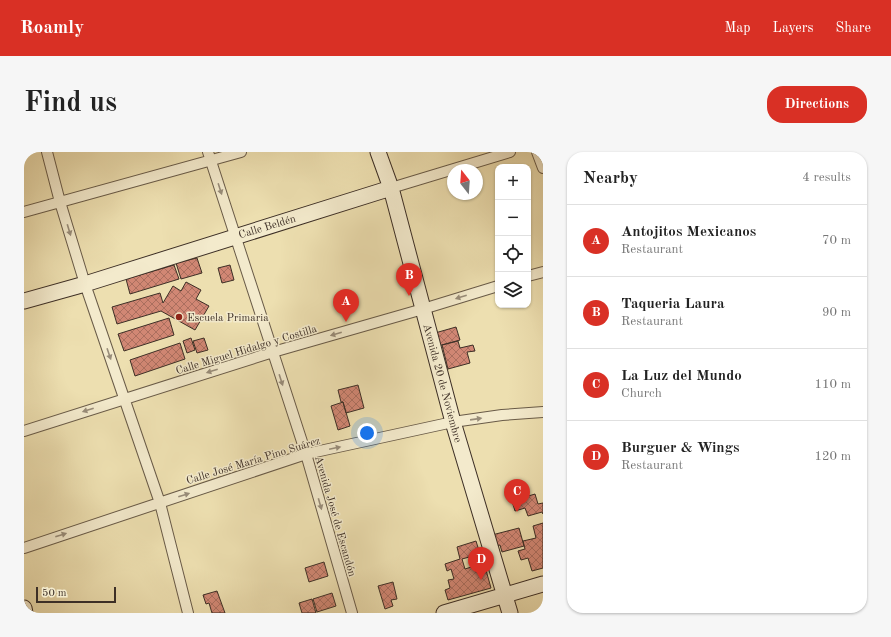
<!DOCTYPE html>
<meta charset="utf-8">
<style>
body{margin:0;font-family:"Old Standard TT",serif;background:#f6f6f6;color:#222}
.controls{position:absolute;right:12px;top:12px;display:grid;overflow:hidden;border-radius:8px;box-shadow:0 1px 3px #0004}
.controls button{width:36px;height:36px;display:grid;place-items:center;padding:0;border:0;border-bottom:1px solid #e0e0e0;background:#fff;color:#222;font:20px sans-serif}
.compass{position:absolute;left:423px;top:12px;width:36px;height:36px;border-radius:50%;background:#fff;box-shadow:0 1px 3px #0004;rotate:343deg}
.scale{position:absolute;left:12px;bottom:10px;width:80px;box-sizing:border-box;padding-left:4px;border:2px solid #3d2f26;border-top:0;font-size:11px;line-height:14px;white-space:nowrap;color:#3d2f26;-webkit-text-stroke:3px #f3eacc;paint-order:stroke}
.you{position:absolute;left:343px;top:281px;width:14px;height:14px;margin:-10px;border:3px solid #fff;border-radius:50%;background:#1a73e8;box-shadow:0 0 0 6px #1a73e833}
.badge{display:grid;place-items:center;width:26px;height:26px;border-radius:50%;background:#d93025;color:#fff;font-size:13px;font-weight:700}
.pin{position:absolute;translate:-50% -33px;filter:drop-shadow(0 1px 2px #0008)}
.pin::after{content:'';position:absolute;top:21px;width:14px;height:12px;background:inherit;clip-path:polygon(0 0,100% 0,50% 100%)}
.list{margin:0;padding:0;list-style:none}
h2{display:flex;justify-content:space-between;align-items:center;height:52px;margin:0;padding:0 16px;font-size:17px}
h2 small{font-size:13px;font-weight:400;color:#767676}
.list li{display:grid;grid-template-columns:26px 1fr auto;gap:12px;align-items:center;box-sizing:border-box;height:72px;padding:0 16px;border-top:1px solid #e0e0e0}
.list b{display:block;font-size:15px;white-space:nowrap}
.list p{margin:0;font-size:13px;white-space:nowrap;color:#767676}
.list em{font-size:13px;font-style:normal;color:#767676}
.icon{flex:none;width:22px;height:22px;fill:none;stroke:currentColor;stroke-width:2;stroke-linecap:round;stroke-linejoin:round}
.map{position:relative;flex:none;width:519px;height:461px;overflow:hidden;border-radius:16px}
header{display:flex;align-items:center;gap:24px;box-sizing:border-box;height:56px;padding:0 20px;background:#d93025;color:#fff}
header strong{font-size:19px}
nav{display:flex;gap:22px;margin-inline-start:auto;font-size:14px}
.intro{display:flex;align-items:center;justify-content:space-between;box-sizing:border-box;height:96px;padding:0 24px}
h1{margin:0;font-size:28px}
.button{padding:10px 18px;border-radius:16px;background:#d93025;color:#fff;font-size:14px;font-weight:700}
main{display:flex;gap:24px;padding:0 24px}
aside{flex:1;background:#fff;border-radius:16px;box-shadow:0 1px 3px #0004}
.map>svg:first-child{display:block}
.building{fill:url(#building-cross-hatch);stroke:#3d2f26}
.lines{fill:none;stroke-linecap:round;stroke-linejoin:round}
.street-casing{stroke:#695b48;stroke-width:12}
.secondary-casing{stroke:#3d2f26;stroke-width:17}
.street{stroke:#f3eacc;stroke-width:10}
.secondary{stroke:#f3eacc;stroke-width:15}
.oneway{fill:#988c79}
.poi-dot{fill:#8f2418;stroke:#f3eacc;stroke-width:1.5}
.labels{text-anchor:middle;stroke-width:3;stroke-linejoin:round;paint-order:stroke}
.street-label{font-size:11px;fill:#3d2f26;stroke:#f3eacc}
.poi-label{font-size:11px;fill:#3d2f26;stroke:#f3eacc;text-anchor:start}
</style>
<header>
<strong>Roamly</strong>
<nav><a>Map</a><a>Layers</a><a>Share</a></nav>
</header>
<div class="intro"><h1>Find us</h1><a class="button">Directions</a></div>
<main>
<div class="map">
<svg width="519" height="461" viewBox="0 0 519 461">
<defs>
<pattern id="building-cross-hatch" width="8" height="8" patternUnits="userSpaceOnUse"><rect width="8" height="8" fill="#d18774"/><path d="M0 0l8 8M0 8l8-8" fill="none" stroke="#ab6f5f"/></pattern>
</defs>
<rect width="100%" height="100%" fill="#eddfb0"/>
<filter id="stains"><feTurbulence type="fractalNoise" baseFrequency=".005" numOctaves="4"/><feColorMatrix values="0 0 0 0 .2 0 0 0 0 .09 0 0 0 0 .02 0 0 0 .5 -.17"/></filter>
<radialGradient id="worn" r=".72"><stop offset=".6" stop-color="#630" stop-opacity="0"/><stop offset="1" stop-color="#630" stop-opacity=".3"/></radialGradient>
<!-- building -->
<path class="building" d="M 173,106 L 178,121 L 157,127 L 152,111 Z
M 150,113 L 155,127 L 106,142 L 102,127 Z
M 206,113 L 210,128 L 198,131 L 194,116 Z
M 162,130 L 177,138 L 172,147 L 185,154 L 171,178 L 137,159 L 93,172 L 88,155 L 136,141 L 139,151 L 149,134 L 157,139 Z
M 145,166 L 150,183 L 100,199 L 94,182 Z
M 432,175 L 436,188 L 414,194 L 411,181 Z
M 167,186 L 171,198 L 163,201 L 159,189 Z
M 180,186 L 184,198 L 173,201 L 169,189 Z
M 434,189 L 436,196 L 449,193 L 451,199 L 443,200 L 446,211 L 424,217 L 418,193 Z
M 156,191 L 161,207 L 111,224 L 106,208 Z
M 334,233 L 340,256 L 322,261 L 319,250 L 317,250 L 314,238 Z
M 319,250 L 326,274 L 314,278 L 307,254 Z
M 511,342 L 514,352 L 519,351 L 519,362 L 518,360 L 504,364 L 501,356 L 491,359 L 488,349 Z
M 519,371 L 519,416 L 508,419 L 504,406 L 497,408 L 494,399 L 501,397 L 499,389 L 512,386 L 509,374 Z
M 495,376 L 500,394 L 478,400 L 476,393 L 471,394 L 468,383 Z
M 452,389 L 456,402 L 438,407 L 441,417 L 460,411 L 467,436 L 424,448 L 421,438 L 426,436 L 424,428 L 430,427 L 427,417 L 423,419 L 421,412 L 436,407 L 433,395 Z
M 300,410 L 304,424 L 285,430 L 281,416 Z
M 369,430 L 373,447 L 367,448 L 369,454 L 361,457 L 354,434 Z
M 193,439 L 201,461 L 188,461 L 185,451 L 182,452 L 179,443 Z
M 308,441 L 312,454 L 293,460 L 289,447 Z
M 288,447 L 292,461 L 278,461 L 275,451 Z"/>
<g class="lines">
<!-- street casing -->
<g class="street-casing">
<path id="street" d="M 23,0 L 36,50 L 61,132 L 136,351 L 164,461
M 184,0 L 282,302 L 328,461
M 513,0 L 519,16
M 367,36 L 486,0
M 0,60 L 217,0
M 504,124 L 519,120
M 0,279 L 249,200 L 399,157 L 474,134
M 0,396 L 282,302 L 429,270 L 478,263 L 519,260"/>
</g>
<!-- secondary casing -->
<g class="secondary-casing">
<path id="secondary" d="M 354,0 L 367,36 L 429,270 L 486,461
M 0,149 L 61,132 L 367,36
M 0,456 L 1,461
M 420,461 L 519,432"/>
</g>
<!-- street -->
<use href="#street" class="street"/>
<!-- secondary -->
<use href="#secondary" class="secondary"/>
</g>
<!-- one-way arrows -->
<defs><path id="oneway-solid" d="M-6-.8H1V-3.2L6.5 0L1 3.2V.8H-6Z"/></defs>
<g class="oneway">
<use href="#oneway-solid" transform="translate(196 37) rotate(72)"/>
<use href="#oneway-solid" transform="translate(45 78) rotate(73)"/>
<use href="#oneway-solid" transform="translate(437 145) rotate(163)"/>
<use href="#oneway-solid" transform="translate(312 182) rotate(164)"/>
<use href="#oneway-solid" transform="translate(85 202) rotate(71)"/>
<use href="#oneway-solid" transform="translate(188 219) rotate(163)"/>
<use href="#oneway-solid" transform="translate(257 228) rotate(72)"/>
<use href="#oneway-solid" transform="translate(64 258) rotate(162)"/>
<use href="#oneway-solid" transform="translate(452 267) rotate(-8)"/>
<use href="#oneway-solid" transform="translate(311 296) rotate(-12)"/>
<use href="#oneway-solid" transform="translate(160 343) rotate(-18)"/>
<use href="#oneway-solid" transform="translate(296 352) rotate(74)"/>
<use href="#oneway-solid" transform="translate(37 383) rotate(-18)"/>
</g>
<!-- markers -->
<circle class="poi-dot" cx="155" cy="165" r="4"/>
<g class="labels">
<!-- street labels -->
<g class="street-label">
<text transform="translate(243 74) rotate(-17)" y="4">Calle Beldén</text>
<text transform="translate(222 197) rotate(-17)" y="4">Calle Miguel Hidalgo y Costilla</text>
<text transform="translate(419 231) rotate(75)" y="4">Avenida 20 de Noviembre</text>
<text transform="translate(229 308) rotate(-17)" y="4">Calle José María Pino Suárez</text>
<text transform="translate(312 364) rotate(74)" y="4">Avenida José de Escandón</text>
</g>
<!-- poi labels -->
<g class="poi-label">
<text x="163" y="169">Escuela Primaria</text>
</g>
</g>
<rect width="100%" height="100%" filter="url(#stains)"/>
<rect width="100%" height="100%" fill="url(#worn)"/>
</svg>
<div class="controls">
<button>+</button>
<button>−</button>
<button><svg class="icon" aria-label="locate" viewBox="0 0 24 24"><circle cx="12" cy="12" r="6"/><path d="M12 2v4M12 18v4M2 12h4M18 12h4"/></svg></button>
<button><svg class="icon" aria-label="layers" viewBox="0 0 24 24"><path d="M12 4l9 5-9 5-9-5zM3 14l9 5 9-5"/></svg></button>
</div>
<svg class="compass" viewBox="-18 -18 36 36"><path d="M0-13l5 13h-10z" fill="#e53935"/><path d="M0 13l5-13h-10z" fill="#767676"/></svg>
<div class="scale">50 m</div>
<div class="you"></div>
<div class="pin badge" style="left:322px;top:170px">A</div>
<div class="pin badge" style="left:385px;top:144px">B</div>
<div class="pin badge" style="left:493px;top:360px">C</div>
<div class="pin badge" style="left:457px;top:428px">D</div>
</div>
<aside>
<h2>Nearby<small>4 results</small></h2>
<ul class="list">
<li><span class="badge">A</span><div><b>Antojitos Mexicanos</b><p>Restaurant</p></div><em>70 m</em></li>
<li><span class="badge">B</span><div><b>Taqueria Laura</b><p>Restaurant</p></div><em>90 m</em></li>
<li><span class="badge">C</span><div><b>La Luz del Mundo</b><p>Church</p></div><em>110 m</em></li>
<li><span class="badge">D</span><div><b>Burguer &amp; Wings</b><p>Restaurant</p></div><em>120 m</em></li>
</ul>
</aside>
</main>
